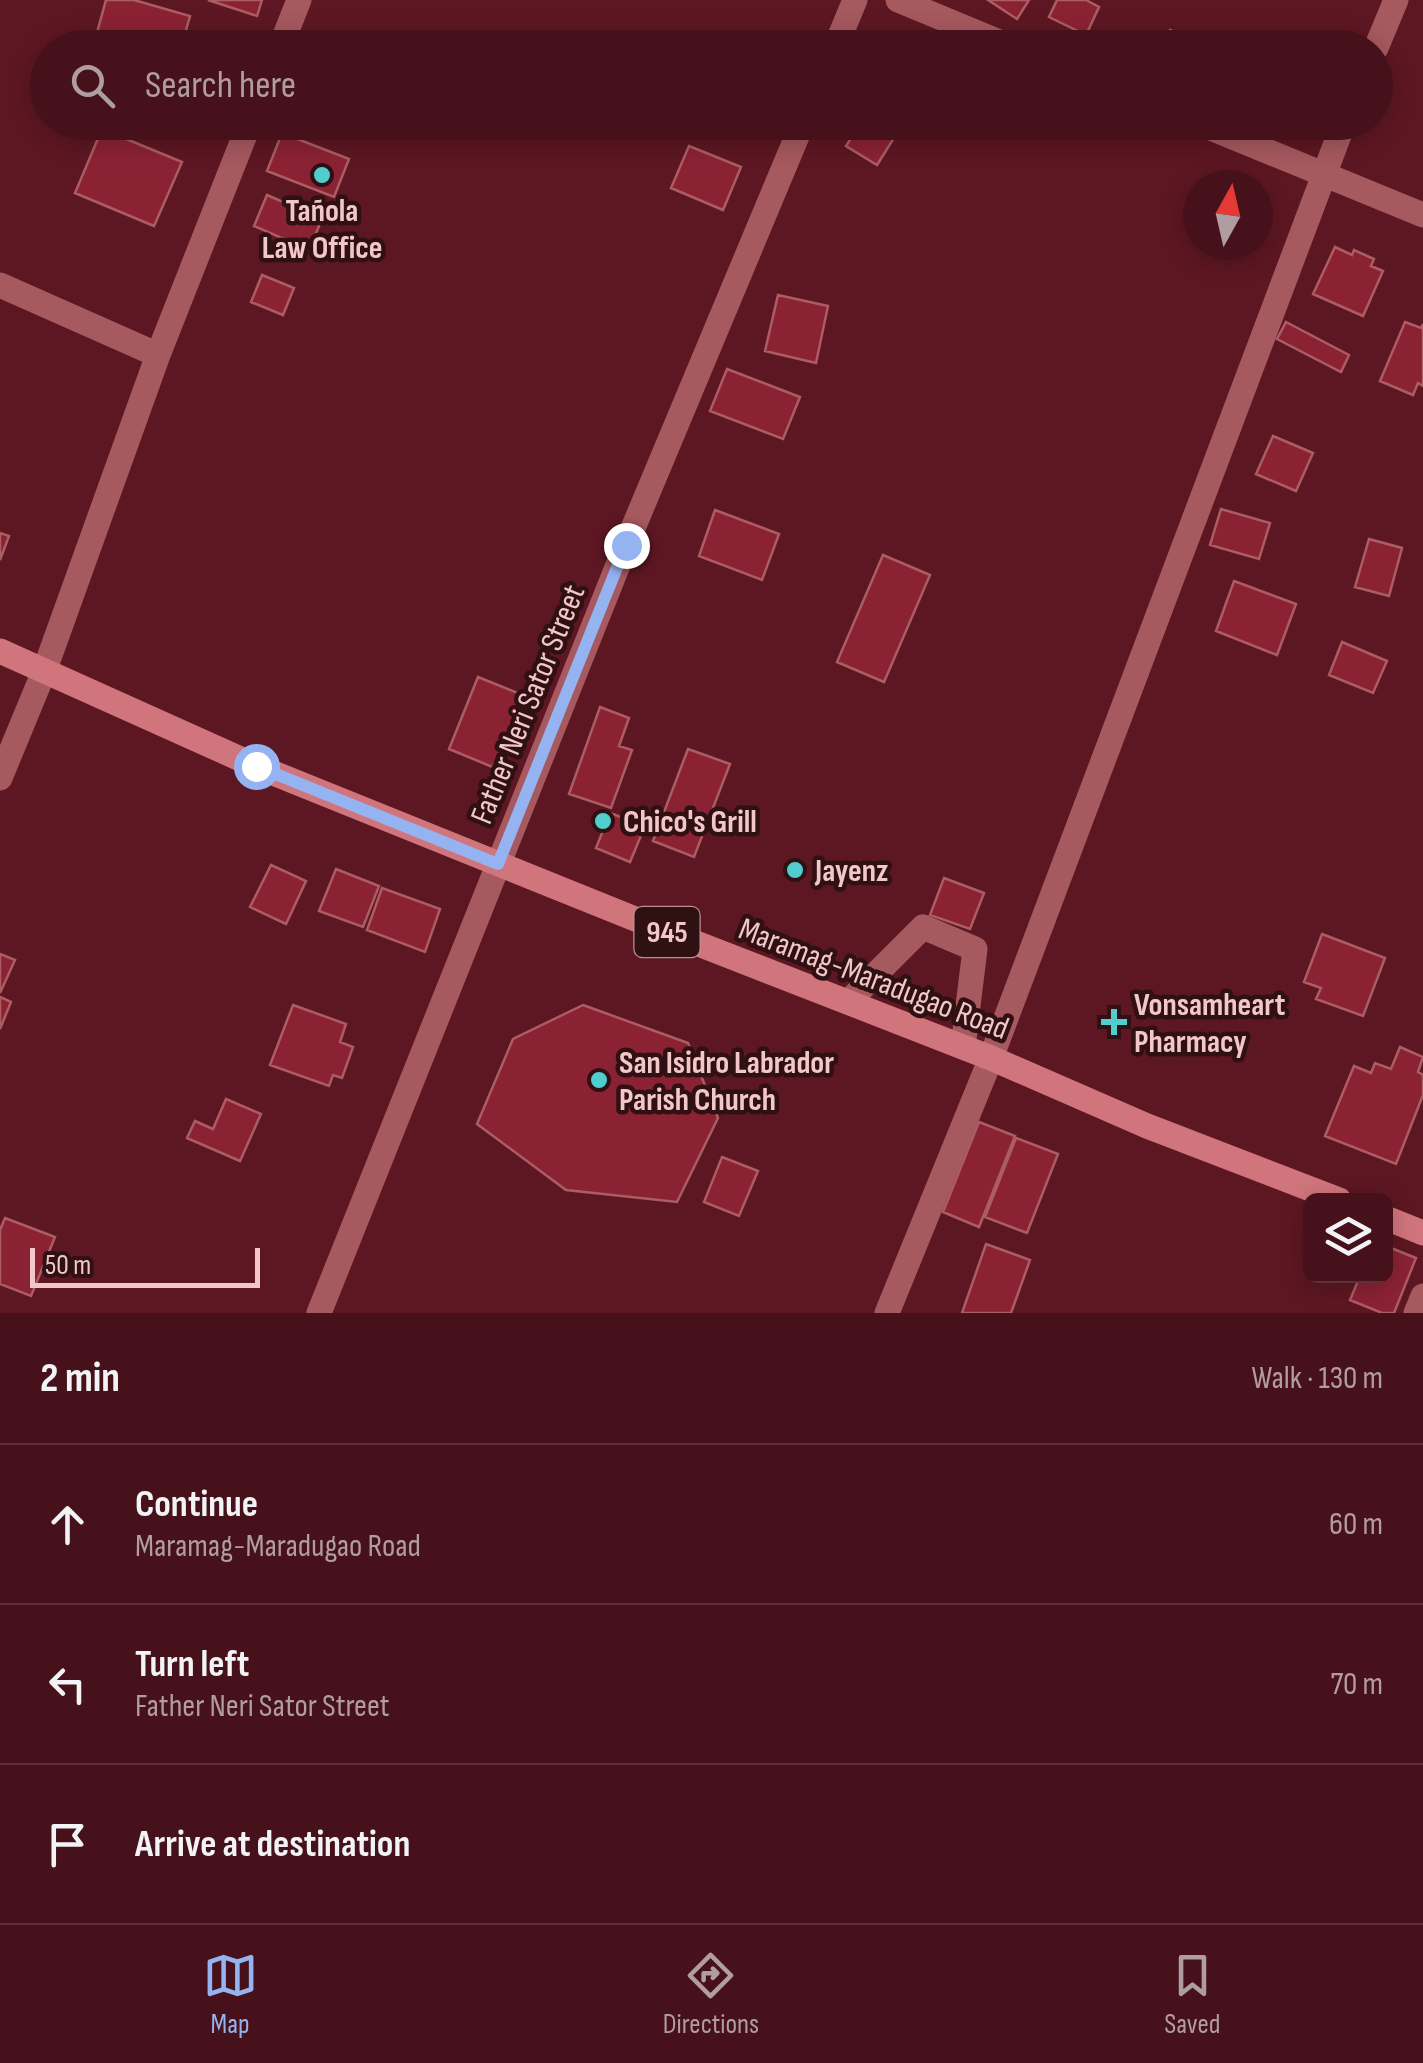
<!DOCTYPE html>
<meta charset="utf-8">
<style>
body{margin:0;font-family:"Sofia Sans Condensed",sans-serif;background:#4d1a23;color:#f1f3f6}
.controls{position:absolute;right:30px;bottom:30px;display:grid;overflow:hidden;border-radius:15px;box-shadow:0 5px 25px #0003}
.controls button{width:90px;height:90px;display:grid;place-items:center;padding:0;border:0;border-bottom:2px solid #5e3139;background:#46111a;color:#f1f3f6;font:50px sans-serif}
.compass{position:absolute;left:1183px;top:170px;width:90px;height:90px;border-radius:50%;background:#46111a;box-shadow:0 5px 25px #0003;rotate:8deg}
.scale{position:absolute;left:30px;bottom:25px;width:230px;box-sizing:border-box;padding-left:10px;border:5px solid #f3c7c8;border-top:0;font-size:28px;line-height:35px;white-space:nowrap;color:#f3c7c8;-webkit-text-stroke:8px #2f1013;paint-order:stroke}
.stop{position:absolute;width:30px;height:30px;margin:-22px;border:8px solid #95b2f1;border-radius:50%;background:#fff}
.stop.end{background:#95b2f1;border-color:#fff;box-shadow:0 2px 10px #0008}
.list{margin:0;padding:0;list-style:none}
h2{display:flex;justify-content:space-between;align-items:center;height:130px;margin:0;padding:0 40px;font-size:42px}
h2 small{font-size:32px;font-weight:400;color:#b09da2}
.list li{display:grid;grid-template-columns:65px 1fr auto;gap:30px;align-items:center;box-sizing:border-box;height:160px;padding:0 40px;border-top:2px solid #5e3139}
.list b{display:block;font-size:38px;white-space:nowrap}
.list p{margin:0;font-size:32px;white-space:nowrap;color:#b09da2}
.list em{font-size:32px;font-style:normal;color:#b09da2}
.icon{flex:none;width:55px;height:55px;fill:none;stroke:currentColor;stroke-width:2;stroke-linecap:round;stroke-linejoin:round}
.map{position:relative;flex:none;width:1423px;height:1313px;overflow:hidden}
.search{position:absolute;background:#46111a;box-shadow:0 5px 25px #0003;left:30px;right:30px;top:30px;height:110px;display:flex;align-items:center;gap:25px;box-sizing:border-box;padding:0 35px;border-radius:55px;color:#b09da2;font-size:38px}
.sheet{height:610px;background:#46111a}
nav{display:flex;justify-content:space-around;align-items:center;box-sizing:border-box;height:140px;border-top:2px solid #5e3139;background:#46111a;font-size:28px;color:#b09da2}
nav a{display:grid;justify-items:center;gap:5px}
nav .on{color:#95b2f1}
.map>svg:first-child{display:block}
.building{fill:#8b2234;stroke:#ab5d63;stroke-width:2.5}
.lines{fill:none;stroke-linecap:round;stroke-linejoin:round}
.minor{stroke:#a6595f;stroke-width:25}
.major{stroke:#d1757c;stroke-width:25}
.route{stroke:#95b2f1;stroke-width:12}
.poi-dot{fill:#52cdce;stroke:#2f1013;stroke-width:4}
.labels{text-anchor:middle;stroke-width:9;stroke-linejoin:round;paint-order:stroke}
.shield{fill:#2f1013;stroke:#b89092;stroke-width:2.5}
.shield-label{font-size:30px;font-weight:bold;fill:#f3c7c8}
.poi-label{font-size:32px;font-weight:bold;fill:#f3c7c8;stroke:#2f1013;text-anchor:start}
.street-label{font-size:32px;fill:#f3c7c8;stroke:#2f1013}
</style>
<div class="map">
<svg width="1423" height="1313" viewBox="0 0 1423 1313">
<rect width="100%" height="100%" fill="#5d1722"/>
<!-- building -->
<path class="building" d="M 106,0 L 134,0 L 190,16 L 181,48 L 93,47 Z
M 208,0 L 262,0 L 257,16 Z
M 988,0 L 1029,0 L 1017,19 Z
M 1057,0 L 1086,0 L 1099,7 L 1086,35 L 1049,17 Z
M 1170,30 L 1203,45 L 1202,48 L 1162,48 Z
M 438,35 L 471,48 L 433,48 Z
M 832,122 L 904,122 L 877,165 L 846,146 L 853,135 Z
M 102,129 L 182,162 L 154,226 L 75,193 Z
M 282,133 L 349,159 L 334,197 L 267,171 Z
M 689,146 L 741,167 L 723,210 L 671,188 Z
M 267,195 L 322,219 L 309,250 L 254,226 Z
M 1335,247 L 1352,255 L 1354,250 L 1374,259 L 1371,266 L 1383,271 L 1363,316 L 1313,294 Z
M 262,275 L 294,288 L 283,315 L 251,302 Z
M 778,295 L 828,306 L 816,363 L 765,351 Z
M 1286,322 L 1349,355 L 1341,372 L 1277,339 Z
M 1405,322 L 1421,328 L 1423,324 L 1423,386 L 1418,383 L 1413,395 L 1380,381 Z
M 727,369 L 800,397 L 783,439 L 710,411 Z
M 1273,436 L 1313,453 L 1296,491 L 1256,474 Z
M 1221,509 L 1270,523 L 1259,559 L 1210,545 Z
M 715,510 L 779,534 L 762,580 L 699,556 Z
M 0,533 L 9,536 L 0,560 Z
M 1369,539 L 1402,548 L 1389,596 L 1355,587 Z
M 883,555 L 930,575 L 884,682 L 837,662 Z
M 1234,581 L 1296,604 L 1277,655 L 1216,631 Z
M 1342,642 L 1387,661 L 1373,693 L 1329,675 Z
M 478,677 L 525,696 L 495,768 L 449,749 Z
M 600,707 L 629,718 L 619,746 L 632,750 L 611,808 L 569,794 Z
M 688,749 L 730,764 L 694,857 L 653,841 Z
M 610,813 L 645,826 L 630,862 L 596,848 Z
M 271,865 L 306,881 L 286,924 L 250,907 Z
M 336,869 L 379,886 L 363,927 L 319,911 Z
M 944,878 L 984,893 L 970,929 L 930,915 Z
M 382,888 L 440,909 L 425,952 L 367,930 Z
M 1322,934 L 1385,958 L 1363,1016 L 1316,999 L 1321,988 L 1304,982 Z
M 0,954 L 15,960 L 0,993 Z
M 0,997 L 11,1002 L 0,1029 Z
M 293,1005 L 346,1024 L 340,1042 L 353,1047 L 342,1078 L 333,1075 L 329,1086 L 270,1065 Z
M 583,1005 L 688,1043 L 718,1118 L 677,1202 L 566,1190 L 477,1124 L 513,1039 Z
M 1400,1047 L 1423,1057 L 1418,1072 L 1423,1075 L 1423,1095 L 1396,1164 L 1325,1136 L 1354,1066 L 1371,1073 L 1375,1063 L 1391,1069 Z
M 226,1099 L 261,1114 L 240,1161 L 187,1138 L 195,1121 L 213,1129 Z
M 979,1122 L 1015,1136 L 979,1227 L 943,1212 Z
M 1016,1138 L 1058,1154 L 1027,1233 L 985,1217 Z
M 722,1157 L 758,1171 L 739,1216 L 704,1202 Z
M 5,1218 L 55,1237 L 31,1296 L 0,1284 L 0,1230 Z
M 986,1244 L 1030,1260 L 1011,1313 L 962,1313 Z
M 1386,1246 L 1416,1258 L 1394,1313 L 1382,1313 L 1350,1300 L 1360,1276 L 1386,1276 Z"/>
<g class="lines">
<!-- minor -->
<path class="minor" d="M 898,0 L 1014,48
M 280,48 L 299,0
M 835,48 L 855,0
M 1376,48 L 1396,0
M 1196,122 L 1423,215
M 0,285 L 158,355
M 0,778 L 45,669 L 158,355 L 250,122
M 848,1002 L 923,927 L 975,949 L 963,1047
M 319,1313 L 626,545 L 803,122
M 887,1313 L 991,1058 L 1344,122
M 1416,1313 L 1423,1296"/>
<!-- major -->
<path class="major" d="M 0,651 L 256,766 L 660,929 L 991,1058 L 1147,1126 L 1339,1200
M 1386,1218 L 1423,1233"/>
</g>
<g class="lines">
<!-- route -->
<path class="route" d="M 256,766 L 498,864 L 626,545"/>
</g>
<!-- markers -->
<g class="poi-dot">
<circle cx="322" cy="175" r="10"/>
<circle cx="603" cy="821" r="10"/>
<circle cx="795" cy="870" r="10"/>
<path d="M1109 1007h10v10h10v10h-10v10h-10v-10h-10v-10h10z"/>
<circle cx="599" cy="1080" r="10"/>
</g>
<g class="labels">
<!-- shield labels -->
<rect class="shield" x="634.5" y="907" width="65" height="50" rx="8"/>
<g class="shield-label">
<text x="667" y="942">945</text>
</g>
<!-- poi labels -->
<g class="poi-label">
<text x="322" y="221" text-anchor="middle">Tañola<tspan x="322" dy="37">Law Office</tspan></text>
<text x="623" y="832">Chico's Grill</text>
<text x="815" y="881">Jayenz</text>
<text x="1134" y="1015">Vonsamheart<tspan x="1134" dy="37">Pharmacy</tspan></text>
<text x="619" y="1073">San Isidro Labrador<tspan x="619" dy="37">Parish Church</tspan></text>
</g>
<!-- street labels -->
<g class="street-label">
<text transform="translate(527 704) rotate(-68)" y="11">Father Neri Sator Street</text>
<text transform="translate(874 978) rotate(21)" y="11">Maramag-Maradugao Road</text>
</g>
</g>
</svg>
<div class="controls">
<button><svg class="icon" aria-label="layers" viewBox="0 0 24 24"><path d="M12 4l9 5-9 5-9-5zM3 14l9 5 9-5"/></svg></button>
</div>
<svg class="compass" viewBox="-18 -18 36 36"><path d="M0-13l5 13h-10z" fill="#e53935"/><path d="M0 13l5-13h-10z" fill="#b09da2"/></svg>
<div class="scale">50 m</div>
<div class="stop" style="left:256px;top:766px"></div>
<div class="stop end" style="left:626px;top:545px"></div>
<div class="search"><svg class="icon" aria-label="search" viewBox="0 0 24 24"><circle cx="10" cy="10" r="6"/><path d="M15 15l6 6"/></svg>Search here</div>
</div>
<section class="sheet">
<h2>2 min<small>Walk · 130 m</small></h2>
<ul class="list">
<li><svg class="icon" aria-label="ahead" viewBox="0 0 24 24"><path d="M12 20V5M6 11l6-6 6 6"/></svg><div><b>Continue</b><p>Maramag-Maradugao Road</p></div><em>60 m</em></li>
<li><svg class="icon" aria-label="left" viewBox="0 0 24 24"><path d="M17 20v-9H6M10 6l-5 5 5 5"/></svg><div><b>Turn left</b><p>Father Neri Sator Street</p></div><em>70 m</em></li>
<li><svg class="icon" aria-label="arrive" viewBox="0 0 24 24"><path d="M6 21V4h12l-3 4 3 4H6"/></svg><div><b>Arrive at destination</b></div></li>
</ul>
</section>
<nav>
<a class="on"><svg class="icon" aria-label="map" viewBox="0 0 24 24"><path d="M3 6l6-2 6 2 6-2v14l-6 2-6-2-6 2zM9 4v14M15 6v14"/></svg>Map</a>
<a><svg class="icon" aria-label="directions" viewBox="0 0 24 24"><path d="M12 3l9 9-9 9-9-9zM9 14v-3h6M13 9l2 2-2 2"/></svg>Directions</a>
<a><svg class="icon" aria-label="saved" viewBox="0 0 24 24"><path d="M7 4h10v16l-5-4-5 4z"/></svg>Saved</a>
</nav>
